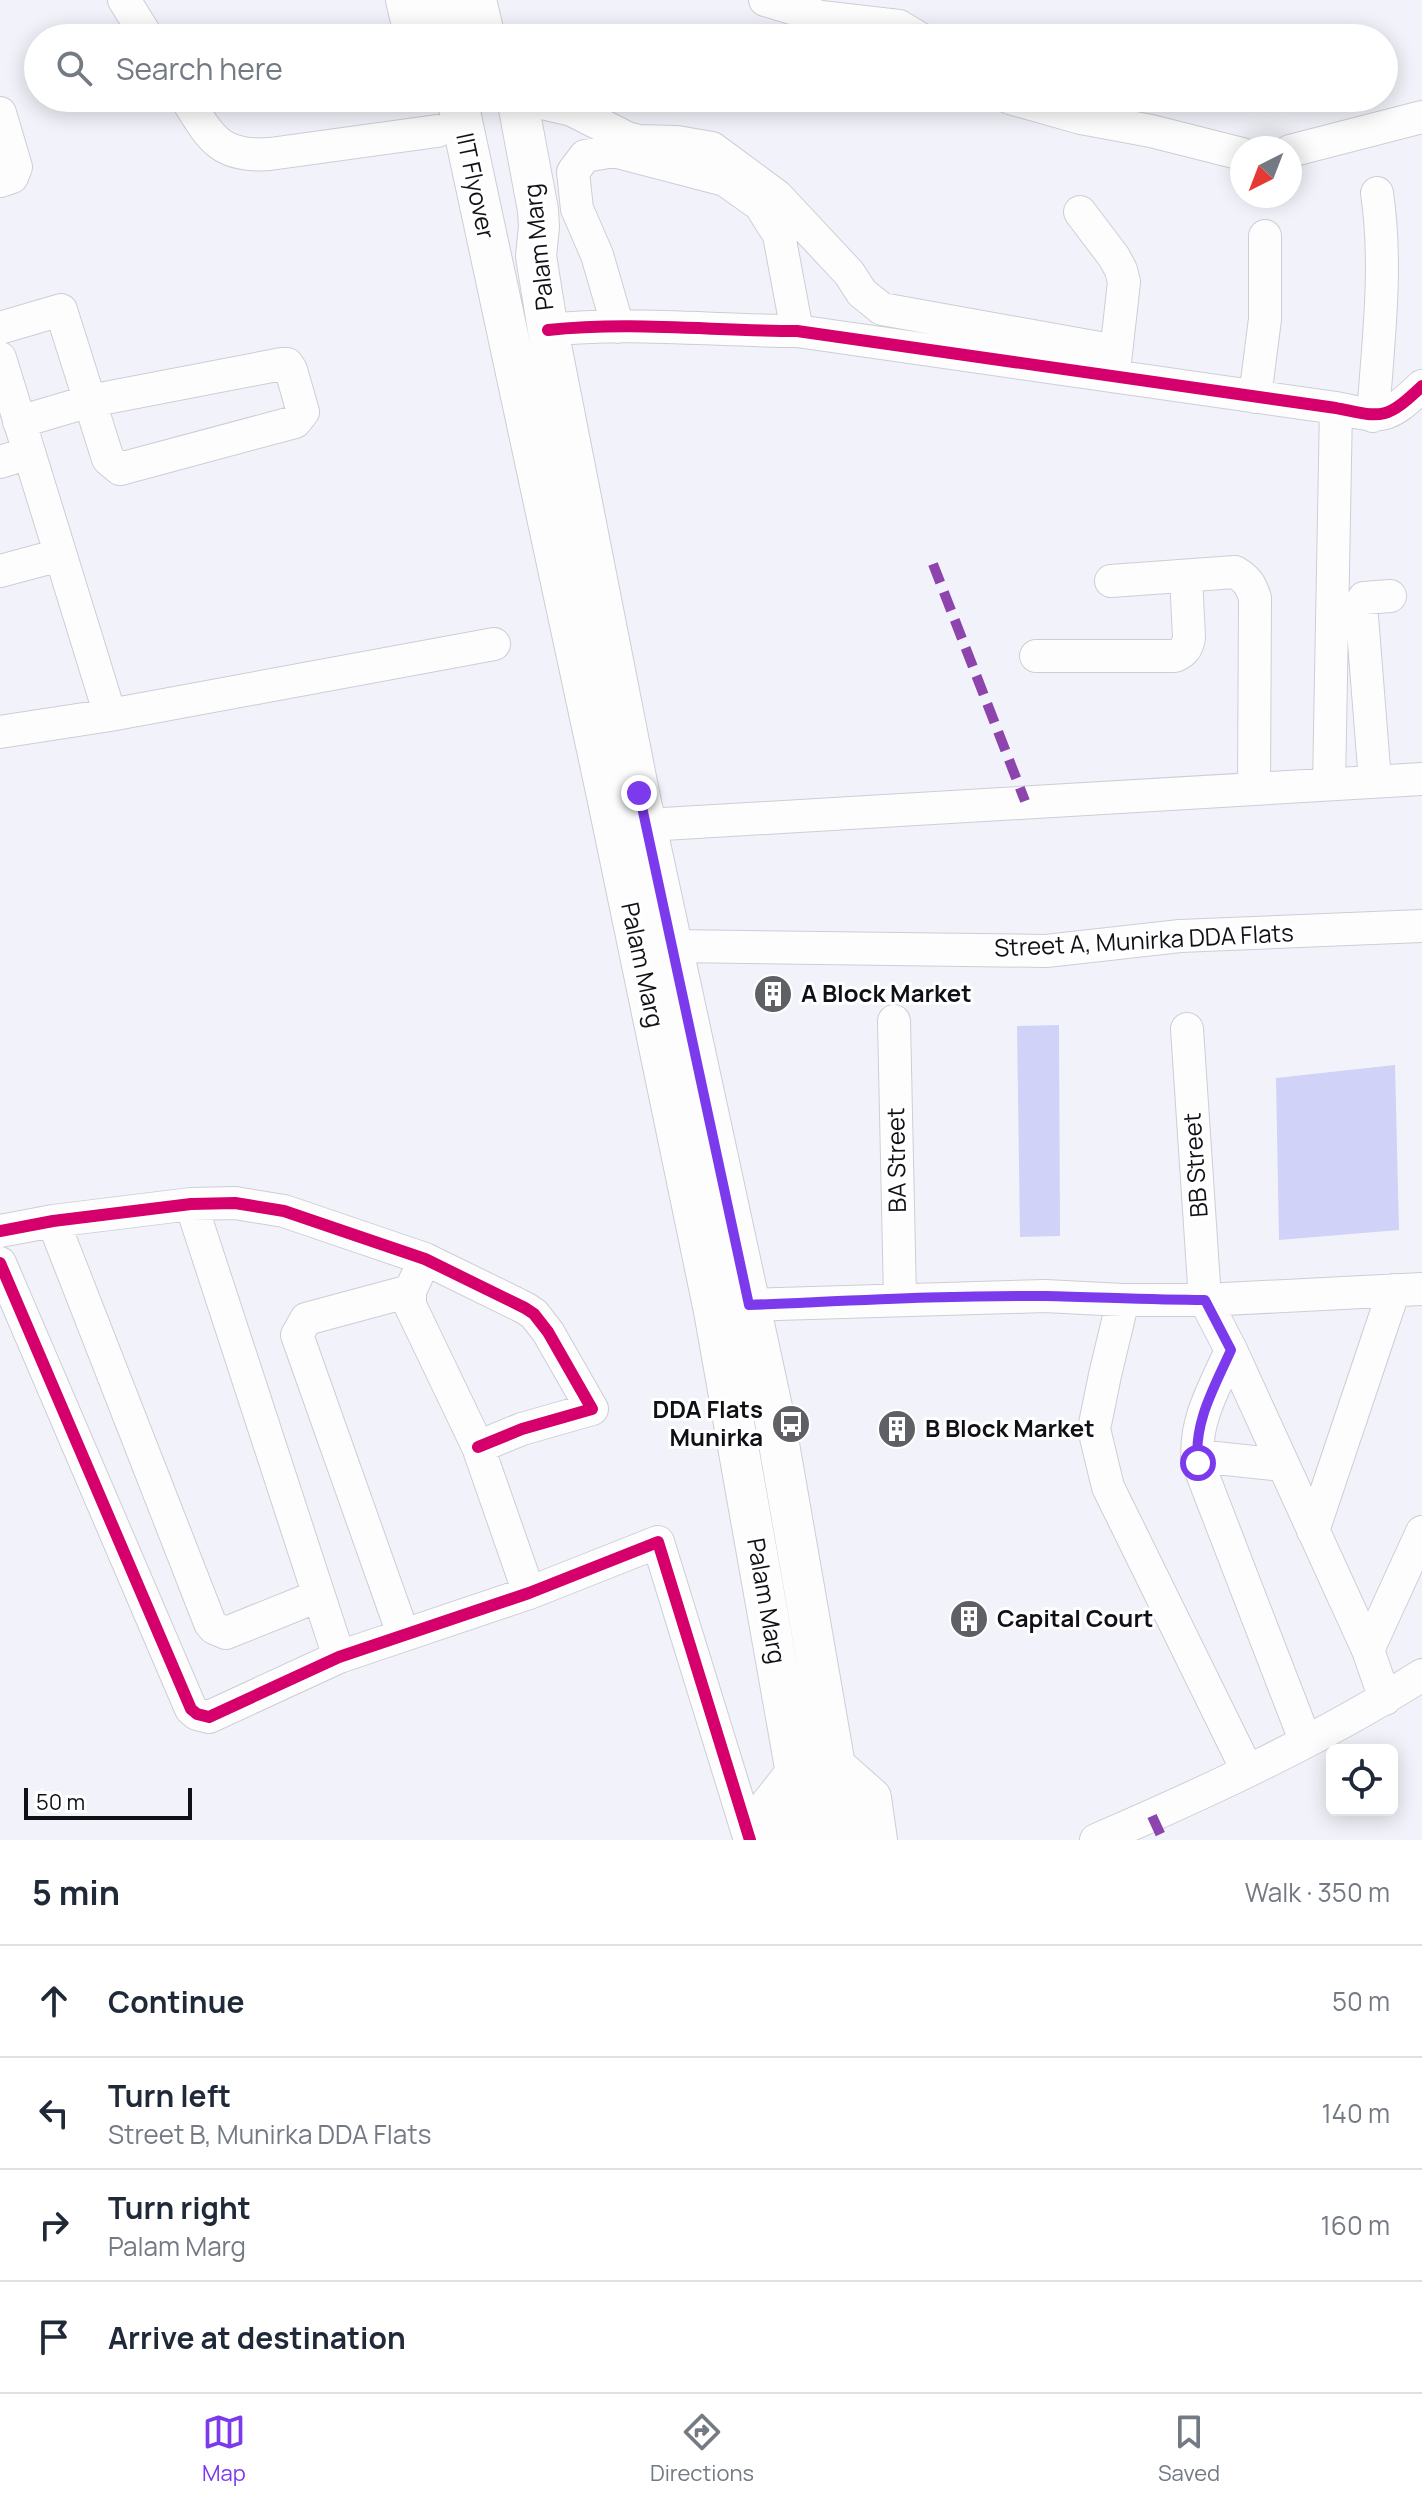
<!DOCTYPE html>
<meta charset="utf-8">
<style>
body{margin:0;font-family:Manrope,sans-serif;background:#f6f6f7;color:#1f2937}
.controls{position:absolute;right:24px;bottom:24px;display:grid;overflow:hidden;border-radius:12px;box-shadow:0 4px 20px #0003}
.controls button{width:72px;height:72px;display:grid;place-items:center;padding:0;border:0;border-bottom:2px solid #e0e1e3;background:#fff;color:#1f2937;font:40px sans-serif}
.compass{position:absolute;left:1230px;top:136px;width:72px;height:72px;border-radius:50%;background:#fff;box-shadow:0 4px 20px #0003;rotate:222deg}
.scale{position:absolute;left:24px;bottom:20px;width:168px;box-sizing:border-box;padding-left:8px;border:4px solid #101117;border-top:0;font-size:22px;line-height:28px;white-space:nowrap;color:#101117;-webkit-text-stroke:6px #fff;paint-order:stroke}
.stop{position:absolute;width:24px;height:24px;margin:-18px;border:6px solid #7c3aed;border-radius:50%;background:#fff}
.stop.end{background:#7c3aed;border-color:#fff;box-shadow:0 2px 8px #0008}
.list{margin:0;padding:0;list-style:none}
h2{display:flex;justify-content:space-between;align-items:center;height:104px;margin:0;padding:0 32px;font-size:34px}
h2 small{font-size:26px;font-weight:400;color:#747a83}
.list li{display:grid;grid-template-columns:52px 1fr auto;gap:24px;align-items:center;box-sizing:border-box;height:112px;padding:0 32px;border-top:2px solid #e0e1e3}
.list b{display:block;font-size:30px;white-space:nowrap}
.list p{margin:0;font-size:26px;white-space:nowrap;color:#747a83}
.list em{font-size:26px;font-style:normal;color:#747a83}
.icon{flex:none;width:44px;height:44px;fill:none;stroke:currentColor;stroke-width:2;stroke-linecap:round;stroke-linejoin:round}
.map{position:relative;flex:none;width:1422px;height:1840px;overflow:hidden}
.search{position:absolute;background:#fff;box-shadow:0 4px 20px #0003;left:24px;right:24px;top:24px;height:88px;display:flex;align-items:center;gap:20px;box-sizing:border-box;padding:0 28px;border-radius:44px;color:#747a83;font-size:30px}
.sheet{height:552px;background:#fff}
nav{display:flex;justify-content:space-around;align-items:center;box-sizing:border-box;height:112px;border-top:2px solid #e0e1e3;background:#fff;font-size:22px;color:#747a83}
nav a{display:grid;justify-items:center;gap:4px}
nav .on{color:#7c3aed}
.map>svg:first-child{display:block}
.green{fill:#d0d2f7}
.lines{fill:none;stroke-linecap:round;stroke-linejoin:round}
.minor-casing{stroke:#cdced5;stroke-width:34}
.major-casing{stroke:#cdced5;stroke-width:42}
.minor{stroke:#fdfdfe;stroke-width:32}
.major{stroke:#fdfdfe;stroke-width:40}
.quiet{stroke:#8e44ad;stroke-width:10;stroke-dasharray:20 10;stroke-linecap:butt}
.cycleway-casing{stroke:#fff;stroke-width:17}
.cycleway{stroke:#d6006c;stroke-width:12}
.route{stroke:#7c3aed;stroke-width:10}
.labels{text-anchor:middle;stroke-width:6;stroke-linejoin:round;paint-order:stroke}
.street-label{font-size:24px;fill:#101117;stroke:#fff}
.poi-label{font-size:24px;font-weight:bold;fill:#101117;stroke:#fff;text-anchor:start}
</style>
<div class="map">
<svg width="1422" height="1840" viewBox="0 0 1422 1840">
<rect width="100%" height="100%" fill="#f2f3fa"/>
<!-- green -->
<path class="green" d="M 1059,1025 L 1060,1236 L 1020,1237 L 1017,1026 Z
M 1395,1065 L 1399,1230 L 1279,1240 L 1276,1078 Z"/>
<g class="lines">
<!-- minor casing -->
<g class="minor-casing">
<path id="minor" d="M 124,0 L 148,38
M 765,0 L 821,17 L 899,26 L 919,38
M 186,98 C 210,137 219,158 270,154 L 437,131
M 520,98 L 572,110 L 627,138 L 639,141 L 677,142 L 712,148 L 777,196 L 849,273 L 862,293 L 882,309 L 1116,351
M 1010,98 L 1081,118 L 1151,131 L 1242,154
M 0,113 L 16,167 L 12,177 L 0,181
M 1290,151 L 1422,117
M 1080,212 L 1114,257 L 1121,270 L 1124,282 L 1114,371
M 618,327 L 597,255 L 577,209 L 573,172 L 585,156 L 614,151 L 725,180 L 760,205 L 779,235 L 797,331
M 0,328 L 61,310 L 108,459 L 120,469 L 295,422 L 303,412 L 291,370 L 287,364 L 282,364 L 90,401 L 19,422
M 548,330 C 630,321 715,331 797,331 L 1336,408 C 1383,418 1386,420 1422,386
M 0,358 L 110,715
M 1255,397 L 1265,319 L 1265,236
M 1373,416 C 1378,342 1388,267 1377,193
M 0,462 L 29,453
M 0,571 L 60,555
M 1111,581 L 1235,572 C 1247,579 1251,585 1255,598 L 1254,788
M 1036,656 L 1175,656 C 1184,652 1187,648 1189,638 L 1186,576
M 0,732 L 110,715 L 494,644
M 1375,781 L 1361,604 L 1364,598 L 1390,596
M 1329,784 L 1336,408
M 647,825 L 1422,779
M 673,946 L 1046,951 L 1180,936 L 1422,926
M 894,1021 L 900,1299
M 1187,1029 L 1205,1300 L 1231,1350 L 1368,1650 L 1385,1699
M 191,1204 L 339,1657
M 53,1221 L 210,1623 L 214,1628 L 226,1633 L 318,1596
M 0,1231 L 53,1221 L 191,1204 L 235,1203 L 284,1211 L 425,1259 L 525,1308 L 534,1314 L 548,1332 L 592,1409 L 522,1429 L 478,1447
M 0,1263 L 191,1709 L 197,1714 L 209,1717 L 339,1657 L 529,1593 L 658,1542 L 750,1840
M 418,1274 L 410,1291 L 410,1305 L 478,1447 L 529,1593
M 1123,1300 L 1105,1375 L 1094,1429 L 1108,1487 L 1247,1770
M 749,1305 L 1045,1296 L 1123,1300 L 1205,1300 L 1422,1289
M 1231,1350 C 1215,1387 1193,1422 1198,1463 L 1305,1740
M 1197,1456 L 1283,1465
M 1313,1531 L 1394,1290
M 403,1634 L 297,1335 L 306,1319 L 410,1291
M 1368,1650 L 1422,1532
M 1096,1840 C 1207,1792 1320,1740 1422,1675"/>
</g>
<!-- major casing -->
<g class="major-casing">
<path id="major" d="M 406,0 L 415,38
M 436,0 L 444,38
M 476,0 L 485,38
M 457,98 L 607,796 L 714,1311 L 796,1773 L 810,1840
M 517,98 L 538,210 L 539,227 L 536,256 L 548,330 L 639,793 L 775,1421 L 848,1840
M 836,1767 L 871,1798 L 877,1840
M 774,1840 L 770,1806 L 796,1773"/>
</g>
<!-- minor -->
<use href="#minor" class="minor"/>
<!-- major -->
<use href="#major" class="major"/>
<!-- quiet -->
<path class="quiet" d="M 933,564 L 1025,801
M 1152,1816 L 1163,1840"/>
<!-- cycleway casing -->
<g class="cycleway-casing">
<path id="cycleway" d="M 548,330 C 630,321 715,331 797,331 L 1336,408 C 1383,418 1386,420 1422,386
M 0,1231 L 53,1221 L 191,1204 L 235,1203 L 284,1211 L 425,1259 L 525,1308 L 534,1314 L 548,1332 L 592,1409 L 522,1429 L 478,1447
M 0,1263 L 191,1709 L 197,1714 L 209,1717 L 339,1657 L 529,1593 L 658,1542 L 750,1840"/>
</g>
<!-- cycleway -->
<use href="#cycleway" class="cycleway"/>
</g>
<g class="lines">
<!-- route -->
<path class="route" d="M 639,793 L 749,1305 C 847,1301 946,1295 1045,1296 C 1098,1297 1151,1300 1205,1300 L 1231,1350 C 1215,1386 1193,1423 1198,1463"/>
</g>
<!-- icons -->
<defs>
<g id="building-disc" transform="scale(2)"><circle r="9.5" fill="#5f6066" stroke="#fff"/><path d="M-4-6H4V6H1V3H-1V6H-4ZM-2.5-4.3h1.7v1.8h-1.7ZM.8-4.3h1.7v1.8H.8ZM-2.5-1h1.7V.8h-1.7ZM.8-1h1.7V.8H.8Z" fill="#fff"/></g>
<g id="bus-disc" transform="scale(2)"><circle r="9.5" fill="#5f6066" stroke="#fff"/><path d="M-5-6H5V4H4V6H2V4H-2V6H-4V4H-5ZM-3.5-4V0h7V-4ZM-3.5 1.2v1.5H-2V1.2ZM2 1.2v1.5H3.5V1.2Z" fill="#fff"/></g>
</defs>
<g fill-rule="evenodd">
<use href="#building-disc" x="773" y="994"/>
<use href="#bus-disc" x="791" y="1424"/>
<use href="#building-disc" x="897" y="1429"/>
<use href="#building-disc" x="969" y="1619"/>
</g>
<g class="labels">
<!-- street labels -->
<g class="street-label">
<text transform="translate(475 186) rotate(78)" y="8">IIT Flyover</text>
<text transform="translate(539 247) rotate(-96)" y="8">Palam Marg</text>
<text transform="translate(1144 941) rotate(-3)" y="8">Street A, Munirka DDA Flats</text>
<text transform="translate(642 965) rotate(78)" y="8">Palam Marg</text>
<text transform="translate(897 1160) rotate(-91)" y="8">BA Street</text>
<text transform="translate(1196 1165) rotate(-94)" y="8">BB Street</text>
<text transform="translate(766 1601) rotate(80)" y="8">Palam Marg</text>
</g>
<!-- poi labels -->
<g class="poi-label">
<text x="801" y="1002">A Block Market</text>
<text x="763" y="1418" text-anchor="end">DDA Flats<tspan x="763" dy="28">Munirka</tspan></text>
<text x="925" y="1437">B Block Market</text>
<text x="997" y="1627">Capital Court</text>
</g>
</g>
</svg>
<div class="controls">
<button><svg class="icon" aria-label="locate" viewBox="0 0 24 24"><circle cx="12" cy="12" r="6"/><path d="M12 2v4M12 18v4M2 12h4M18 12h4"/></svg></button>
</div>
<svg class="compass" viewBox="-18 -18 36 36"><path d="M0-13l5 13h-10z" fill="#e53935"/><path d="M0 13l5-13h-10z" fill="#747a83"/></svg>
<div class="scale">50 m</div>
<div class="stop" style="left:1198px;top:1463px"></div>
<div class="stop end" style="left:639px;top:793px"></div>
<div class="search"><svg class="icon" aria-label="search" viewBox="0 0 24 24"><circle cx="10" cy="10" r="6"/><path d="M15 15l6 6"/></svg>Search here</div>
</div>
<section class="sheet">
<h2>5 min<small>Walk · 350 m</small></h2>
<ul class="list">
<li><svg class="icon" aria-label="ahead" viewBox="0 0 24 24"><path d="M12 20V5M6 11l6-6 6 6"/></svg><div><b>Continue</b></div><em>50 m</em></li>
<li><svg class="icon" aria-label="left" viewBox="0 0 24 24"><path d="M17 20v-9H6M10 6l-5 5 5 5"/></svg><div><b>Turn left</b><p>Street B, Munirka DDA Flats</p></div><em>140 m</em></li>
<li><svg class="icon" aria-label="right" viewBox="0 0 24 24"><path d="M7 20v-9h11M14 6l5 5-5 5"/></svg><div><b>Turn right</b><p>Palam Marg</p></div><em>160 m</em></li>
<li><svg class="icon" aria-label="arrive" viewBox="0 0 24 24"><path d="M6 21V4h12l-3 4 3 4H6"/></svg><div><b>Arrive at destination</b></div></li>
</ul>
</section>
<nav>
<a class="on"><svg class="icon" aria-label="map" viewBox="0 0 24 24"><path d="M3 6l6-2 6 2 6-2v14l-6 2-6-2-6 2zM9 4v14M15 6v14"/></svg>Map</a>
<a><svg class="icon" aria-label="directions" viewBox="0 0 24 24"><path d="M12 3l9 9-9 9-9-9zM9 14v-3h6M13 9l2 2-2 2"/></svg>Directions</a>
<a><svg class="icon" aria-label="saved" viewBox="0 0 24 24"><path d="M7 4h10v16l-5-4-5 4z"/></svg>Saved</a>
</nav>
